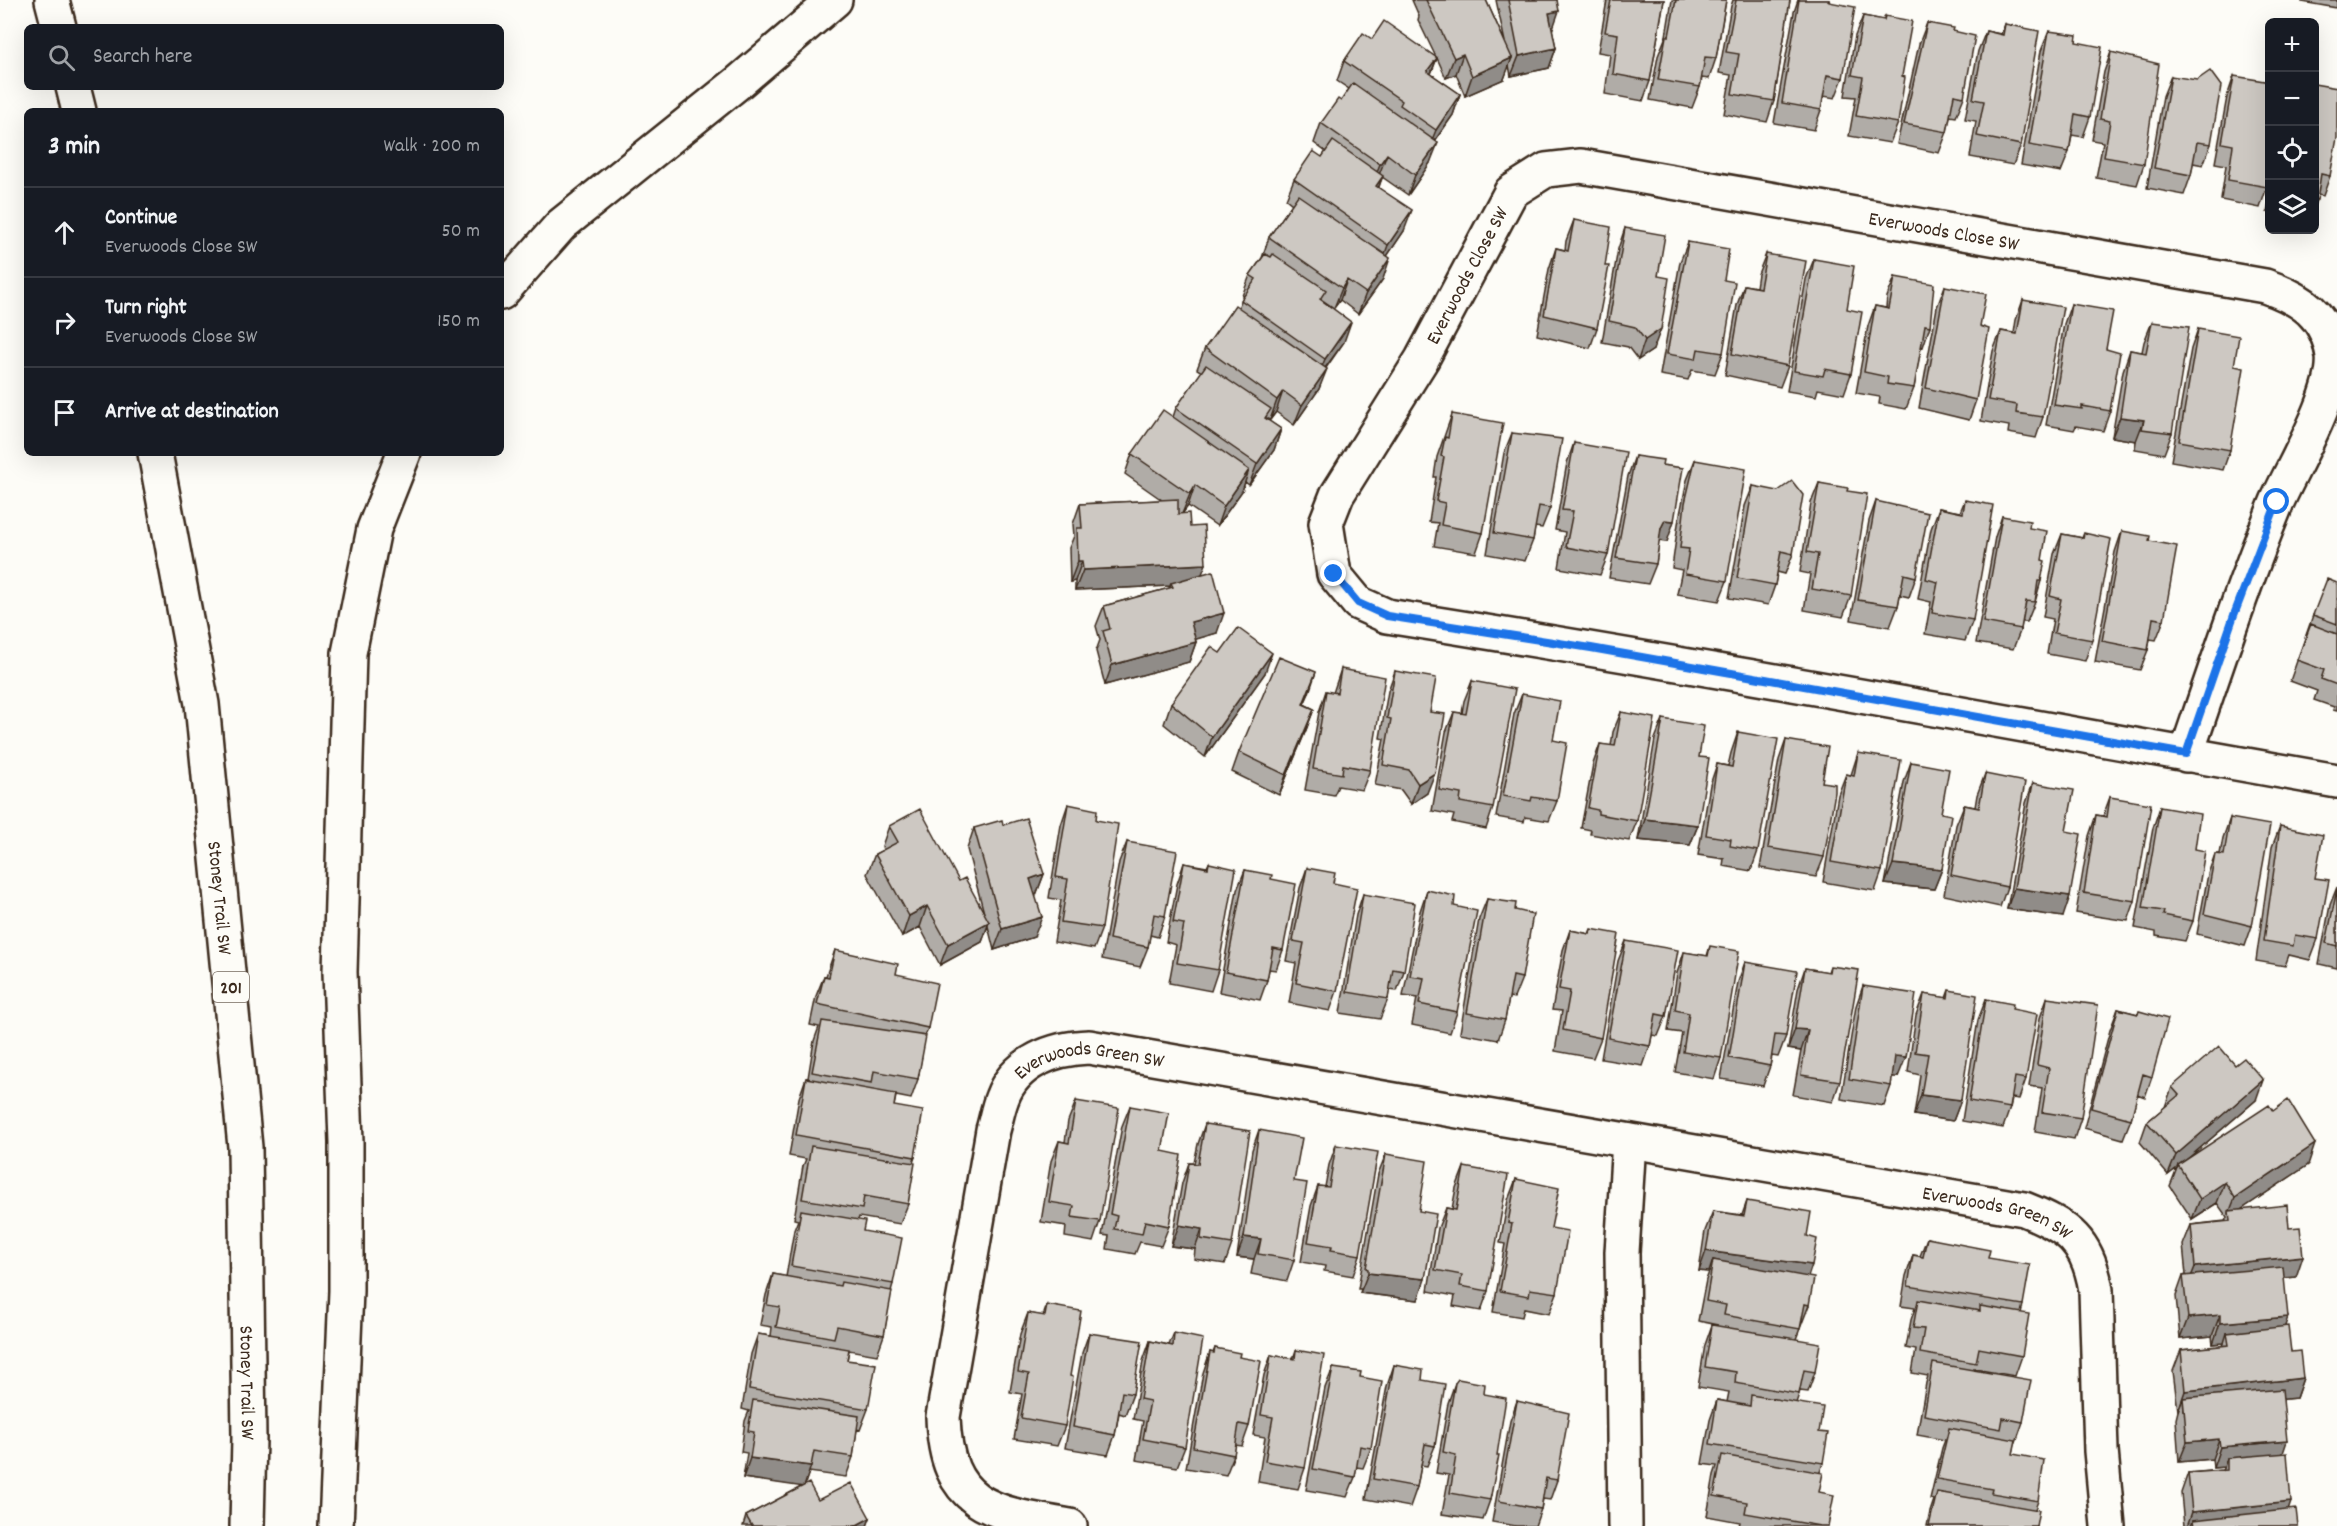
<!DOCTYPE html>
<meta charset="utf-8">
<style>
body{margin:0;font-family:Dekko,sans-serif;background:#20242c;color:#f1f3f6}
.controls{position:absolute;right:18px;top:18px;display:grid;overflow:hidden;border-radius:9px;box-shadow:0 6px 24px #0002}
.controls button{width:54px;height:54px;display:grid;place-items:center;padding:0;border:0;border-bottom:2px solid #363941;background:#171b24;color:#f1f3f6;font:30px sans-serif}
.stop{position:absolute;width:18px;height:18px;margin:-14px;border:4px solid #1a73e8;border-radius:50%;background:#fff}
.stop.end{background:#1a73e8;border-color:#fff;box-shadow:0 2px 6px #0008}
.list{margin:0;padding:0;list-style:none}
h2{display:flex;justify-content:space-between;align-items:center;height:78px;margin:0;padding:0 24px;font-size:26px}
h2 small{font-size:20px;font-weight:400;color:#9ea1a6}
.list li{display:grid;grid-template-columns:39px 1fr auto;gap:18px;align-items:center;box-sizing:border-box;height:90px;padding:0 24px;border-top:2px solid #363941}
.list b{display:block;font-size:22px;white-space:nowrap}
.list p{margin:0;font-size:20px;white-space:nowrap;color:#9ea1a6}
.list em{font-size:20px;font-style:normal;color:#9ea1a6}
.icon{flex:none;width:33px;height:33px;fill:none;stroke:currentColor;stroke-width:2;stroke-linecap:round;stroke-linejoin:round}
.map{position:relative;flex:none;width:2337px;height:1526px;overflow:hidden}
.search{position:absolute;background:#171b24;box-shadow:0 6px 24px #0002;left:24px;top:24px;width:480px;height:66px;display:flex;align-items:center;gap:15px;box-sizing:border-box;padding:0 21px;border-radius:9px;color:#9ea1a6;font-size:22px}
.panel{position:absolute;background:#171b24;box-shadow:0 6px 24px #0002;left:24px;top:108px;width:480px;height:348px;border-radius:9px}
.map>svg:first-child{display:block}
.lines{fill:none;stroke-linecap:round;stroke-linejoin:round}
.minor-casing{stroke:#3b2a1e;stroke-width:38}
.highway-casing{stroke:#3b2a1e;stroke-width:38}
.minor{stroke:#fdfcf7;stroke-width:33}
.highway{stroke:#fdfcf7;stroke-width:33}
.wall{fill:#b0aca7;stroke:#3b2a1e;stroke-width:1.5}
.shaded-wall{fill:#908c88;stroke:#3b2a1e;stroke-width:1.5}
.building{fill:#cdc8c2;stroke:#3b2a1e;stroke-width:1.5}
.route{stroke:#1a73e8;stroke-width:8}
.labels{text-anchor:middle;stroke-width:6;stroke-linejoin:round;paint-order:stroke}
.shield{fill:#fdfcf7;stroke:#75695f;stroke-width:1.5}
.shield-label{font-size:18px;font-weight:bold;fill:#3b2a1e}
.street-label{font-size:20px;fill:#3b2a1e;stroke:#fdfcf7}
</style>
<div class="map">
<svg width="2337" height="1526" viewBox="0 0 2337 1526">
<rect width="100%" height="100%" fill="#fdfcf7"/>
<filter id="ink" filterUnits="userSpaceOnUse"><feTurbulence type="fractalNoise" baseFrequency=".0167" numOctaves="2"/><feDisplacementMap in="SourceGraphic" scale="12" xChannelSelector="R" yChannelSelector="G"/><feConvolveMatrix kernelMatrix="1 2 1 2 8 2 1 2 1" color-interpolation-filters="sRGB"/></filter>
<g filter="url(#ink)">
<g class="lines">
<!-- minor casing -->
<g class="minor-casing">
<g id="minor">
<path d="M 2186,755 C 2215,670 2243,585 2277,502 C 2293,466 2337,393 2333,356 C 2327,315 2301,298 2265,286 L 1581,166 L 1546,170 L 1511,192 L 1422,359 L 1337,495 L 1326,523 L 1334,574 L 1358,603 L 1387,616 C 1704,666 2020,725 2337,781"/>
<path id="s1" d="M 1070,1526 C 993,1513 946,1508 943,1417 L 993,1130 C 996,1120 998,1108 1002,1098 C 1015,1062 1054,1048 1089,1047 L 2024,1209 C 2069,1227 2088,1241 2096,1290 L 2101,1451 L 2108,1526"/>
<path d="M 1625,1526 L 1622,1252 L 1629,1141"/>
</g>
</g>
<!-- highway casing -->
<g class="highway-casing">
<g id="highway">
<path d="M 52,0 L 59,27"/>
<path d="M 73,87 L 79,111"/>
<path d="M 501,293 L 561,225 L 739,82 L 835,0"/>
<path id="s2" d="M 155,453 L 202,704 L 245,1147 L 249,1438 L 247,1526"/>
<path d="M 336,1526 L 346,1291 L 346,1142 L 340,972 L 349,653 L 374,529 L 404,453"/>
</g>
</g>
<!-- minor -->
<use href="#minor" class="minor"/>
<!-- highway -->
<use href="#highway" class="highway"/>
</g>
<!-- wall -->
<path class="wall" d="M 1412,0 L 1486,0 L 1505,42 L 1496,0 L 1557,0 L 1552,29 L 1556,48 L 1549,68 L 1511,76 L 1509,65 L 1504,79 L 1465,96 L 1456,74 L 1446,78 L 1437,58 L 1431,74 L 1460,94 L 1453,115 L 1435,141 L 1430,163 L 1408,195 L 1382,177 L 1379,187 L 1404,231 L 1387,256 L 1383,279 L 1358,314 L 1340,300 L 1334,308 L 1322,300 L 1322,301 L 1344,342 L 1326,368 L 1319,389 L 1294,425 L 1276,412 L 1270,420 L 1267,418 L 1267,420 L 1281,429 L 1274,450 L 1249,485 L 1245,482 L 1242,491 L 1217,526 L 1188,506 L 1182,514 L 1190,527 L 1217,633 L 1195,639 L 1196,642 L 1189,662 L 1105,685 L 1096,651 L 1100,640 L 1096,626 L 1104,606 L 1170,588 L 1170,586 L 1075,590 L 1075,581 L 1070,582 L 1069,548 L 1074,536 L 1073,524 L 1080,504 L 1162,500 L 1125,474 L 1132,454 L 1173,417 L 1176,408 L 1202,372 L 1197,369 L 1205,348 L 1238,308 L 1243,296 L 1242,296 L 1250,275 L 1262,258 L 1269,237 L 1292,204 L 1286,199 L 1294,179 L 1322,157 L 1326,152 L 1314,143 L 1321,123 L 1341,101 L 1349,89 L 1337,81 L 1344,61 L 1372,39 L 1436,57 L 1418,20 L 1419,16 Z
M 1607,0 L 1664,0 L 1650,81 L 1643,101 L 1605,94 L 1610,54 L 1598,52 Z
M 1672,0 L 1726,0 L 1716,58 L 1709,79 L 1702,78 L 1700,87 L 1692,108 L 1650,100 L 1658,56 L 1666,36 Z
M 1733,0 L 1790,0 L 1774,101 L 1767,122 L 1724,114 L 1731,75 L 1719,73 L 1731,6 Z
M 1798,0 L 1829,0 L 1843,78 L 1835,98 L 1824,96 L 1821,110 L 1814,130 L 1774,123 L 1794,12 Z
M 2303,0 L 2337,0 L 2337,8 L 2302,2 Z
M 1863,16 L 1883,20 L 1885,16 L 1902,76 L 1898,123 L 1890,143 L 1849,136 L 1856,97 L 1845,96 L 1855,36 Z
M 1927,23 L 1953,31 L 1964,97 L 1956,117 L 1950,116 L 1947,132 L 1939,153 L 1897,144 L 1919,44 Z
M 2005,24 L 2027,100 L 2021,145 L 2013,165 L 1970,157 L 1976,121 L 1965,119 L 1978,51 L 1986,31 L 2001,34 Z
M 2049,31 L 2076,42 L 2090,117 L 2083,137 L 2072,135 L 2069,152 L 2061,172 L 2021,165 L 2041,51 Z
M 2111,52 L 2144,164 L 2137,185 L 2096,178 L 2103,142 L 2092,140 L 2104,72 Z
M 2171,76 L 2211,144 L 2203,165 L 2193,163 L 2191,175 L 2184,195 L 2147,188 L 2163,96 Z
M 2234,76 L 2267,187 L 2260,208 L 2221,200 L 2226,165 L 2215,163 L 2227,97 Z
M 2314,84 L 2330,176 L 2323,196 L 2318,195 L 2314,206 Z
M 2270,199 L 2270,213 L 2267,212 Z
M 1574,220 L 1605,266 L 1597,328 L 1590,348 L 1537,335 L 1549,269 L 1556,248 L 1565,250 L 1566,241 Z
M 1625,228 L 1658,276 L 1653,350 L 1638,360 L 1628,347 L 1602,342 L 1618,249 Z
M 1688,242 L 1724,280 L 1723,353 L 1715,374 L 1692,370 L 1688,380 L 1660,375 L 1680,262 Z
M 1766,254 L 1788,366 L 1780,387 L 1725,375 L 1737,305 L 1744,285 L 1756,287 L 1758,274 Z
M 1814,259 L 1847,309 L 1851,374 L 1844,394 L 1818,389 L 1816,396 L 1787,391 L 1806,279 Z
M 1895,277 L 1930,326 L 1923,347 L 1921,346 L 1914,388 L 1906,409 L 1879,404 L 1880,397 L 1856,393 L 1868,326 L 1875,306 L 1886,308 L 1887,297 Z
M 1945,286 L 1980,326 L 1976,400 L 1969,420 L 1919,408 L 1937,307 Z
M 2023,300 L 2043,417 L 2036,438 L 2008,433 L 2009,426 L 1981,421 L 1993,351 L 2001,331 L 2014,333 L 2016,320 Z
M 2071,304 L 2106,349 L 2110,411 L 2103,431 L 2076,426 L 2074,430 L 2046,425 L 2064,324 Z
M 2152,322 L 2172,433 L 2164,454 L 2135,449 L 2136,441 L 2112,437 L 2123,371 L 2130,350 L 2142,352 L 2144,342 Z
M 2198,329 L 2234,366 L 2230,450 L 2223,470 L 2171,461 L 2191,349 Z
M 1452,414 L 1483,533 L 1476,553 L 1434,546 L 1438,523 L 1429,522 L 1436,477 L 1434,477 L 1437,457 Z
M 1512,433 L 1550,508 L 1542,528 L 1535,527 L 1533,540 L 1525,561 L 1487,554 L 1504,453 Z
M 1574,443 L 1608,555 L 1600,575 L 1559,568 L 1565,532 L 1555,530 L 1567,463 Z
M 1635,456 L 1662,465 L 1667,542 L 1659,541 L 1656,564 L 1648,584 L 1609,578 L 1628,476 Z
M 1695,460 L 1727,581 L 1719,601 L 1677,594 L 1682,570 L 1672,568 L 1678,524 L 1687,480 Z
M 1819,483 L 1847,491 L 1851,596 L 1843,617 L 1804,610 L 1810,574 L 1800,572 L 1811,503 Z
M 1753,486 L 1793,554 L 1785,574 L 1777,572 L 1775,585 L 1768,605 L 1729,598 L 1745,506 Z
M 1965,500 L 1973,620 L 1965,641 L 1925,634 L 1931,602 L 1918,599 L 1931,529 L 1939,508 L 1960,512 Z
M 1876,501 L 1916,577 L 1909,597 L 1900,595 L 1898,606 L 1890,627 L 1851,620 L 1869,521 Z
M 2002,516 L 2029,528 L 2042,560 L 2041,581 L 2035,602 L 2027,622 L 2022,622 L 2021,629 L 2013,649 L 1976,643 L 1995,537 Z
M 2122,531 L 2149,541 L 2164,620 L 2156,640 L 2150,639 L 2148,650 L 2140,670 L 2095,662 L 2115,552 Z
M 2084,533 L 2092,640 L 2085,661 L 2047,654 L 2053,619 L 2043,617 L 2054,554 L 2062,534 L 2082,538 Z
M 2337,583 L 2337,711 L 2333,710 L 2334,707 L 2314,700 L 2317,691 L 2290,681 L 2313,615 Z
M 1220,653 L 1265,673 L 1205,757 L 1164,724 L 1171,703 Z
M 1341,669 L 1370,770 L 1362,790 L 1338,786 L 1334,795 L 1305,790 L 1319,712 L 1326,691 L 1333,693 Z
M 1395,671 L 1430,712 L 1427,793 L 1411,804 L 1401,790 L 1375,785 L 1384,739 L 1380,738 L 1388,691 Z
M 1472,681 L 1493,808 L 1486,829 L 1452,822 L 1454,815 L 1432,811 L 1446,732 L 1454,712 L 1462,713 L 1464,701 Z
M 1309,693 L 1304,704 L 1314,709 L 1306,730 L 1279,795 L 1232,772 L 1239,752 Z
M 1522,694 L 1553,740 L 1557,801 L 1549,821 L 1525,817 L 1524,822 L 1496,817 L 1514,714 Z
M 1621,712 L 1637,821 L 1629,841 L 1590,834 L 1591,830 L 1581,828 L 1593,764 L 1600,744 L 1611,746 L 1613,732 Z
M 1663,719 L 1699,757 L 1698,825 L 1690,845 L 1638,840 L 1655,739 Z
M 1738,732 L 1758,851 L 1751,871 L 1723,866 L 1724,859 L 1698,855 L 1710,785 L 1717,764 L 1728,766 L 1731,753 Z
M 1786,740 L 1822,782 L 1824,857 L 1816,877 L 1760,868 L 1779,760 Z
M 1858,753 L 1882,871 L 1875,891 L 1823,882 L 1838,795 L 1846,774 L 1851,775 Z
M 1911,762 L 1941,813 L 1942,869 L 1934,889 L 1885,884 L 1904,782 Z
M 1985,774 L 2007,887 L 2000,907 L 1944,895 L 1956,825 L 1964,805 L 1975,807 L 1977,795 Z
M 2033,783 L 2066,831 L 2063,917 L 2007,909 L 2026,803 Z
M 2110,797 L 2135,901 L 2128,921 L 2076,913 L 2089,836 L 2096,815 L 2103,816 Z
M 1068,804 L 1096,820 L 1102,928 L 1094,949 L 1054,942 L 1061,900 L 1049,898 L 1061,825 Z
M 2160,807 L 2195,849 L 2193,921 L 2185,941 L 2156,936 L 2156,932 L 2135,928 L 2153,828 Z
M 2230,818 L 2252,926 L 2245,946 L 2197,934 L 2208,874 L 2215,854 L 2220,854 L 2223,838 Z
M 1003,825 L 1044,874 L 1036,895 L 1035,895 L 1034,937 L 994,950 L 988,926 L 982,942 L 940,965 L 920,927 L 902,937 L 867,874 L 875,854 L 883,850 L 882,846 L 889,826 L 959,881 L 984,913 L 967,849 L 974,828 Z
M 2280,826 L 2315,878 L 2318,939 L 2310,960 L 2289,955 L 2285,966 L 2256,961 L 2272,847 Z
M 1127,842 L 1165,916 L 1158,937 L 1150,935 L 1148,947 L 1140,967 L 1102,959 L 1119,862 Z
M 1184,863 L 1207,867 L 1209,863 L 1218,970 L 1211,991 L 1169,983 L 1176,945 L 1166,942 L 1177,884 Z
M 1307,868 L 1337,991 L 1330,1011 L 1289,1003 L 1296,963 L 1286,961 L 1300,888 Z
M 1245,870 L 1271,879 L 1283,950 L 1276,970 L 1269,969 L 1267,980 L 1260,1000 L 1219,992 L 1237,890 Z
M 2337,887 L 2337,968 L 2319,964 L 2330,905 Z
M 1427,890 L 1454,906 L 1457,1012 L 1450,1033 L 1412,1025 L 1417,998 L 1403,996 L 1420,911 Z
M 1363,894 L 1404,971 L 1397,991 L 1389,990 L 1388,999 L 1380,1019 L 1340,1013 L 1356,915 Z
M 1487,899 L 1515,910 L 1522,978 L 1514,998 L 1509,997 L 1505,1020 L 1498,1040 L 1460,1033 L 1479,919 Z
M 1591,929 L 1601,1038 L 1593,1058 L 1555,1051 L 1562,1011 L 1552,1010 L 1563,950 L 1570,930 L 1589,934 Z
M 1626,941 L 1666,1016 L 1658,1036 L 1652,1035 L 1650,1046 L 1643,1066 L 1601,1059 L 1618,961 Z
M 1710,946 L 1721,1058 L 1714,1079 L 1675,1072 L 1682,1033 L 1668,1031 L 1677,973 L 1684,952 L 1707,956 Z
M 835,950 L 896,974 L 928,1028 L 925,1036 L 918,1079 L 911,1099 L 896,1096 L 894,1106 L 915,1157 L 913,1163 L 908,1204 L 900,1224 L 859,1217 L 858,1220 L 863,1231 L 893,1284 L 891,1291 L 884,1335 L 877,1355 L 849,1350 L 847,1360 L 868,1409 L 860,1430 L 857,1429 L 853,1457 L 846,1477 L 809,1472 L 804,1485 L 818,1500 L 870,1518 L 867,1526 L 743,1526 L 746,1516 L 803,1486 L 743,1478 L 747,1453 L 741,1452 L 745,1421 L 749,1411 L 742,1409 L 751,1354 L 758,1334 L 771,1336 L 772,1327 L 760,1325 L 766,1295 L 773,1274 L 786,1277 L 794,1230 L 798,1220 L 794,1219 L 803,1166 L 806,1159 L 789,1156 L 799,1098 L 806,1078 L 808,1078 L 814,1041 L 819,1027 L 810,1025 L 816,996 L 824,976 L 826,976 Z
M 1745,962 L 1786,1036 L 1778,1057 L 1772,1056 L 1770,1066 L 1763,1086 L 1721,1079 L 1738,982 Z
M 1830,966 L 1840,1081 L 1833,1102 L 1793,1095 L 1801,1051 L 1788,1049 L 1798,989 L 1805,968 L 1828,972 Z
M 1863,986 L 1898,1077 L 1892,1077 L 1891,1086 L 1884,1106 L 1841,1099 L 1856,1006 Z
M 1949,990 L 1961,1100 L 1953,1121 L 1914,1115 L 1920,1075 L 1908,1072 L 1916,1015 L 1924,994 L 1946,998 Z
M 2047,998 L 2081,1118 L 2074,1139 L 2035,1132 L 2042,1088 L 2029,1086 L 2040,1018 Z
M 1986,999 L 2012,1009 L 2026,1079 L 2019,1099 L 2012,1098 L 2010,1108 L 2003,1128 L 1962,1121 L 1978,1020 Z
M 2118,1009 L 2138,1014 L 2152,1077 L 2145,1097 L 2137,1094 L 2131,1119 L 2123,1139 L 2084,1128 L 2110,1030 Z
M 2172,1087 L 2256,1100 L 2187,1159 L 2308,1165 L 2240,1210 L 2289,1228 L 2296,1277 L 2284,1278 L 2285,1326 L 2291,1352 L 2303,1378 L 2296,1398 L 2283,1399 L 2283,1453 L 2288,1510 L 2298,1526 L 2184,1526 L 2181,1493 L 2188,1473 L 2222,1470 L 2224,1467 L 2213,1468 L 2212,1459 L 2179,1462 L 2176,1419 L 2178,1411 L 2173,1371 L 2181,1350 L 2223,1346 L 2224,1343 L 2213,1344 L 2212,1336 L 2180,1339 L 2176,1296 L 2183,1276 L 2186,1275 L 2183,1245 L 2191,1225 L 2225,1221 L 2227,1217 L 2217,1203 L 2192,1219 L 2170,1186 L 2177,1168 L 2168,1175 L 2140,1142 L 2147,1122 L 2165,1107 Z
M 1076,1101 L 1100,1221 L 1093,1242 L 1065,1237 L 1066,1226 L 1041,1222 L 1051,1161 L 1059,1141 L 1065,1142 L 1068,1121 Z
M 1130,1106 L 1162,1151 L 1169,1226 L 1161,1246 L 1140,1242 L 1135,1254 L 1107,1249 L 1109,1236 L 1102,1235 L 1122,1126 Z
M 1205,1124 L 1232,1244 L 1225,1264 L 1194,1259 L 1195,1249 L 1171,1246 L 1182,1183 L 1189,1163 L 1194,1163 L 1198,1144 Z
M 1259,1130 L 1294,1181 L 1294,1260 L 1287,1281 L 1251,1274 L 1254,1259 L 1237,1257 L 1252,1150 Z
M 1336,1145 L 1360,1255 L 1353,1276 L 1324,1271 L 1325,1266 L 1301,1262 L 1311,1206 L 1318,1186 L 1325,1187 L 1329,1165 Z
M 1386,1154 L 1419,1211 L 1418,1300 L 1360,1293 L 1361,1289 L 1358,1289 L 1378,1174 Z
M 1464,1167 L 1488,1291 L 1481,1311 L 1453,1306 L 1455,1296 L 1428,1291 L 1438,1228 L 1446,1208 L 1452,1209 L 1456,1188 Z
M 1516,1179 L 1551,1228 L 1557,1293 L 1549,1314 L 1524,1309 L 1522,1317 L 1493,1312 L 1505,1244 L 1500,1243 L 1508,1200 Z
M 1747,1201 L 1807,1236 L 1809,1305 L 1796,1339 L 1815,1372 L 1808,1392 L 1800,1391 L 1796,1403 L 1819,1432 L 1823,1463 L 1820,1472 L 1819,1492 L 1828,1526 L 1739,1526 L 1740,1522 L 1707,1516 L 1714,1475 L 1717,1466 L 1702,1464 L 1710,1420 L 1717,1400 L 1727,1402 L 1729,1392 L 1698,1387 L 1705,1345 L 1712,1325 L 1718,1325 L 1698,1321 L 1706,1280 L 1709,1272 L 1699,1271 L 1705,1231 L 1713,1211 L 1742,1215 Z
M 1927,1238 L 1988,1258 L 2023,1305 L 2021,1313 L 2022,1356 L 2015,1376 L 1974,1369 L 1974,1370 L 2023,1422 L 2016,1442 L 2015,1442 L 2013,1454 L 2038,1501 L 2035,1509 L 2036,1526 L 1927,1526 L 1930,1512 L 1934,1500 L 1930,1499 L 1942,1448 L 1945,1440 L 1917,1435 L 1926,1383 L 1928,1376 L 1912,1373 L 1916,1350 L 1906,1348 L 1911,1320 L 1915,1308 L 1901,1306 L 1906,1276 L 1913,1255 L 1920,1256 Z
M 1047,1305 L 1070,1376 L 1065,1426 L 1057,1446 L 1014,1439 L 1022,1394 L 1010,1392 L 1020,1334 L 1028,1313 L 1043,1316 Z
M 1089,1333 L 1133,1394 L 1125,1415 L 1119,1413 L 1115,1435 L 1108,1455 L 1065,1448 L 1082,1353 Z
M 1174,1333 L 1185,1447 L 1177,1467 L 1136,1460 L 1143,1421 L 1133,1419 L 1143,1361 L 1150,1341 L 1169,1345 Z
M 1215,1348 L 1239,1357 L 1249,1426 L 1242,1446 L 1235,1445 L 1234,1455 L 1226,1475 L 1186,1468 L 1203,1373 L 1210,1352 L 1213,1353 Z
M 1296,1350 L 1305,1468 L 1298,1489 L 1258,1482 L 1265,1437 L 1253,1435 L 1264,1375 L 1271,1355 L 1293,1359 Z
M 1394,1365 L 1422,1380 L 1435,1446 L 1427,1466 L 1421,1465 L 1417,1487 L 1410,1507 L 1366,1499 L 1387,1386 Z
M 1333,1368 L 1360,1377 L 1371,1448 L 1363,1468 L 1356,1467 L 1355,1477 L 1347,1497 L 1306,1490 L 1325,1388 Z
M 1455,1383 L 1484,1394 L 1497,1455 L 1490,1500 L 1483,1520 L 1442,1514 L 1449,1475 L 1436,1473 L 1448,1403 Z
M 1517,1401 L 1557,1480 L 1550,1500 L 1543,1499 L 1541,1509 L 1535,1526 L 1516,1526 L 1492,1522 L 1510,1421 Z"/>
<!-- shaded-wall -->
<path class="shaded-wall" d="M 1559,11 L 1552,31 L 1549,13 Z
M 1556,48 L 1549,68 L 1511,76 L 1519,56 Z
M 1463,54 L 1456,74 L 1446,78 L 1454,58 Z
M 1437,58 L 1429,78 L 1427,71 Z
M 1512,58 L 1504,79 L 1465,96 L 1472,76 Z
M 1460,94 L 1453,115 L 1428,150 L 1436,130 Z
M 1438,143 L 1430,163 L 1408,195 L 1415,175 Z
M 1387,154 L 1379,175 L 1372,184 L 1380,164 Z
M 1383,176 L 1375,196 L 1376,186 Z
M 1412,210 L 1404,231 L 1381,265 L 1388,245 Z
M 1390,258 L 1383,279 L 1358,314 L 1366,293 Z
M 1347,280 L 1340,300 L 1334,308 L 1342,288 Z
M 1351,322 L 1344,342 L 1317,379 L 1325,359 Z
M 1661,329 L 1653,350 L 1638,360 L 1645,340 Z
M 1327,369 L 1319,389 L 1294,425 L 1302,405 Z
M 1283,391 L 1276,412 L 1270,420 L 1277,400 Z
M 2120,417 L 2144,420 L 2136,441 L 2112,437 Z
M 1281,429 L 1274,450 L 1249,485 L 1257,464 Z
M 1249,470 L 1242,491 L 1217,526 L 1224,506 Z
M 1195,485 L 1188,506 L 1182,514 L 1190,494 Z
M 1665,520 L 1674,521 L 1667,542 L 1658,541 L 1661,528 Z
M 1078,561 L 1082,561 L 1075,581 L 1070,582 Z
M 1206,564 L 1198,584 L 1171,583 L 1170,586 L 1075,590 L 1083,570 Z
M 1224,613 L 1217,633 L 1183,643 L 1191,622 Z
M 1196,642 L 1189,662 L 1105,685 L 1112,665 Z
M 1272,653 L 1265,673 L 1205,757 L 1212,737 Z
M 1316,672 L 1309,693 L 1295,724 L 1303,704 Z
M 1314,709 L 1306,730 L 1279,795 L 1286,775 Z
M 1435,773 L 1427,793 L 1411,804 L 1418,784 Z
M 1645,819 L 1698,825 L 1690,845 L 1638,840 Z
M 1893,864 L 1942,869 L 1934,889 L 1885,884 Z
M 1044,874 L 1036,895 L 1022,899 L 1030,879 Z
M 2014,888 L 2070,896 L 2063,917 L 2007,909 Z
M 927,906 L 920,927 L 902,937 L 909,916 Z
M 1042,917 L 1034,937 L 994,950 L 1002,929 Z
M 989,922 L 982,942 L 940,965 L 948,944 Z
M 1795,1029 L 1808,1030 L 1801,1051 L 1788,1049 Z
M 1895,1056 L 1906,1057 L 1898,1077 L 1888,1076 Z
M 2263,1080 L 2256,1100 L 2178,1167 L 2178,1165 L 2177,1168 L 2168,1175 L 2176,1155 Z
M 1921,1095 L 1961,1100 L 1953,1121 L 1914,1115 Z
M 2315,1144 L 2308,1165 L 2230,1217 L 2229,1213 L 2235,1198 Z
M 2225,1182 L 2217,1203 L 2192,1219 L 2200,1199 Z
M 1179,1225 L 1202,1229 L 1195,1249 L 1171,1246 Z
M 1244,1237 L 1261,1239 L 1254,1259 L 1237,1257 Z
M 1706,1251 L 1812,1265 L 1805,1286 L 1713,1260 L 1709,1272 L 1699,1271 Z
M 2303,1256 L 2296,1277 L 2187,1287 L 2195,1267 Z
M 1368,1273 L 1425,1279 L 1418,1300 L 1360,1293 Z
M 2220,1315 L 2212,1336 L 2180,1339 L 2188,1318 Z
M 2288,1317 L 2281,1338 L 2227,1333 L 2224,1343 L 2213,1344 L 2220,1323 Z
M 2303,1378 L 2296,1398 L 2184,1410 L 2183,1398 L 2178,1411 L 2185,1391 Z
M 2219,1439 L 2212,1459 L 2179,1462 L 2187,1442 Z
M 2287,1441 L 2280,1462 L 2227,1458 L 2224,1467 L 2213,1468 L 2220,1447 Z
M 750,1458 L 811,1466 L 804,1487 L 743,1478 Z
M 2291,1502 L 2284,1523 L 2193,1520 L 2191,1526 L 2187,1526 L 2192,1512 Z
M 870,1518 L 867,1526 L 855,1526 Z"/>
<!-- building -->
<path class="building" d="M 1426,0 L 1486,0 L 1512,58 L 1472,76 L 1463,54 L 1454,58 Z
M 1508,0 L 1557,0 L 1559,11 L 1549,13 L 1556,48 L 1519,56 Z
M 1611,0 L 1664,0 L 1650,81 L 1613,74 L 1618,34 L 1605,32 Z
M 1676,0 L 1726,0 L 1716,58 L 1705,57 L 1700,87 L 1658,80 L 1666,36 L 1669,36 Z
M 1736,0 L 1790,0 L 1774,101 L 1732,94 L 1739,54 L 1726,52 Z
M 1799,0 L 1829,0 L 1829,2 L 1855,7 L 1843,78 L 1827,75 L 1821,110 L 1782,103 Z
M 1863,16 L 1884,20 L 1885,16 L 1912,21 L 1902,76 L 1905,77 L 1898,123 L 1856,116 L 1863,77 L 1852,75 Z
M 1384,21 L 1437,58 L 1427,71 L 1460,94 L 1436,130 L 1400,105 L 1402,101 L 1344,61 L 1363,33 L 1372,39 Z
M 1927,23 L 1954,28 L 1953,31 L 1975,36 L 1964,97 L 1954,95 L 1947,132 L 1904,124 Z
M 2005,24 L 2039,31 L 2027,100 L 2029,100 L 2021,145 L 1977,136 L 1984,101 L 1973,99 L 1986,31 L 2003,35 Z
M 2049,31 L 2077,35 L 2076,42 L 2102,47 L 2090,117 L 2075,114 L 2069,152 L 2029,145 Z
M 2111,52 L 2159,64 L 2144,164 L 2104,157 L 2110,121 L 2100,119 Z
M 2210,71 L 2221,86 L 2211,144 L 2197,142 L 2191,175 L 2154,168 L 2171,76 L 2197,80 Z
M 2234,76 L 2270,82 L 2270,173 L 2267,187 L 2228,180 L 2233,145 L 2222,143 Z
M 1353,83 L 1438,143 L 1415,175 L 1387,154 L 1380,164 L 1321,123 L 1338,99 L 1341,101 Z
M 2314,84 L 2337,88 L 2337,138 L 2330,176 L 2321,174 L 2317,200 L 2314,199 Z
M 1333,141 L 1383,176 L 1376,186 L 1412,210 L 1388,245 L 1294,179 L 1313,151 L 1322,157 Z
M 1298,195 L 1390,258 L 1366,293 L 1347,280 L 1342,288 L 1269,237 Z
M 1574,220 L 1611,227 L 1605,266 L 1609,266 L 1597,328 L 1544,315 L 1556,248 L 1568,251 Z
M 1625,228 L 1665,235 L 1658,276 L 1669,278 L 1661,329 L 1645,340 L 1635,327 L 1609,321 Z
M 1688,242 L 1729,249 L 1724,280 L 1735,282 L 1723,353 L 1698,349 L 1696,359 L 1667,354 Z
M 1265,254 L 1271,257 L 1273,254 L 1326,290 L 1320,299 L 1351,322 L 1325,359 L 1241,300 L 1256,279 L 1250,275 Z
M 1766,254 L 1806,261 L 1788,366 L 1732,354 L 1744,285 L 1760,288 Z
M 1814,259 L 1854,266 L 1847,309 L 1862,312 L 1851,374 L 1825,369 L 1823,376 L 1794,371 Z
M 1895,277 L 1934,284 L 1930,326 L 1925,325 L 1914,388 L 1887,384 L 1888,377 L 1864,372 L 1875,306 L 1889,309 Z
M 1945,286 L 1986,294 L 1980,326 L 1989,329 L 1976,400 L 1926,388 Z
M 2023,300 L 2063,307 L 2043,417 L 2016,413 L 2017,405 L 1988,400 L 2001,331 L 2017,334 Z
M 2071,304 L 2113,311 L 2106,349 L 2120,353 L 2110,411 L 2082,406 L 2082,409 L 2054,405 Z
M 1235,305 L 1327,369 L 1302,405 L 1283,391 L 1277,400 L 1205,348 Z
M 2152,322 L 2189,327 L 2172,433 L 2142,429 L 2144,420 L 2120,417 L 2130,350 L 2146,353 Z
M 2198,329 L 2239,336 L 2234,366 L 2244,368 L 2230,450 L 2179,441 Z
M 1206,365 L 1271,409 L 1265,418 L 1281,429 L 1257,464 L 1176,408 Z
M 1163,410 L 1249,470 L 1224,506 L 1195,485 L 1190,494 L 1132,454 Z
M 1452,414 L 1503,423 L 1483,533 L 1441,525 L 1445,503 L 1436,501 L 1444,457 L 1441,456 L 1445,437 L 1448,438 Z
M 1512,433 L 1562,439 L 1550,508 L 1539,506 L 1533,540 L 1494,533 Z
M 1574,443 L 1626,452 L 1608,555 L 1566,547 L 1573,511 L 1562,510 Z
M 1635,456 L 1663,460 L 1662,465 L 1683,468 L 1674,521 L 1665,520 L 1661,528 L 1656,564 L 1616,558 Z
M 1695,460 L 1746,469 L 1727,581 L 1685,574 L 1689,549 L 1680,548 L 1685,503 Z
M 1792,481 L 1803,495 L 1793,554 L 1781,551 L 1775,585 L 1737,578 L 1753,486 L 1778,491 Z
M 1819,483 L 1848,488 L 1847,491 L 1867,494 L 1851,596 L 1812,589 L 1818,554 L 1807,552 Z
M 1178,499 L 1178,514 L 1189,513 L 1190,527 L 1204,526 L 1206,564 L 1083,570 L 1082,561 L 1078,561 L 1077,528 L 1082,528 L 1080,504 Z
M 1965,500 L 1993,505 L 1973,620 L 1932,613 L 1938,582 L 1926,579 L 1939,508 L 1963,513 Z
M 1876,501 L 1928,513 L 1916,577 L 1904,574 L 1898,606 L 1858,600 Z
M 2002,516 L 2030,521 L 2029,528 L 2047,531 L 2042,560 L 2045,561 L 2041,581 L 2038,581 L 2035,602 L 2026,601 L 2021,629 L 1983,622 Z
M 2122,531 L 2150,536 L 2149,541 L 2177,546 L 2164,620 L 2153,618 L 2148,650 L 2102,641 Z
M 2084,533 L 2111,539 L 2092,640 L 2054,633 L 2061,599 L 2050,596 L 2062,534 L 2083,538 Z
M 1213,571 L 1224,613 L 1191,622 L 1196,642 L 1112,665 L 1103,631 L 1110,629 L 1104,606 L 1173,587 L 1171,583 Z
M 2327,579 L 2337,583 L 2337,624 L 2313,615 Z
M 2311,624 L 2337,634 L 2337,685 L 2321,679 L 2324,670 L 2297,660 Z
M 1238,628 L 1272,653 L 1212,737 L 1171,703 L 1211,647 L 1220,653 Z
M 1279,657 L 1316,672 L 1303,704 L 1314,709 L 1286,775 L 1239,752 Z
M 1341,669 L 1385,677 L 1370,770 L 1343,765 L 1342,774 L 1313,769 L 1326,691 L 1337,693 Z
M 1395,671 L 1436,678 L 1430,712 L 1445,714 L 1435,773 L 1418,784 L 1409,770 L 1383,765 L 1391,719 L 1387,718 Z
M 1472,681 L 1515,689 L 1493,808 L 1460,802 L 1461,794 L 1439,790 L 1454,712 L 1466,714 Z
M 1522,694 L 1560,701 L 1553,740 L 1567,743 L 1557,801 L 1532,797 L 1531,801 L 1503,796 Z
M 1621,712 L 1655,718 L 1637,821 L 1598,814 L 1598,810 L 1588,808 L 1600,744 L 1615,746 Z
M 1663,719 L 1704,726 L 1699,757 L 1709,758 L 1698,825 L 1645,819 Z
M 1738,732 L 1778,739 L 1758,851 L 1730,846 L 1731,839 L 1706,835 L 1717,764 L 1732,767 Z
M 1786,740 L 1828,747 L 1822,782 L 1835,784 L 1835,792 L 1824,857 L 1768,848 Z
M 1858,753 L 1901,760 L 1882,871 L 1831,862 L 1846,774 L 1854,776 Z
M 1911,762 L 1949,769 L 1941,813 L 1951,815 L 1942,869 L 1893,864 Z
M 1985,774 L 2025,782 L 2007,887 L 1951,875 L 1964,805 L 1979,808 Z
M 2033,783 L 2074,790 L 2066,831 L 2081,834 L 2070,896 L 2014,888 Z
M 2110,797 L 2151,804 L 2135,901 L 2084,893 L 2096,815 L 2107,817 Z
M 1068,804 L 1097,810 L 1096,820 L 1118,824 L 1102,928 L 1061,922 L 1068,879 L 1056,877 Z
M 2160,807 L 2200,814 L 2195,849 L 2205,851 L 2193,921 L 2163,915 L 2164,911 L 2143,908 Z
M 920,809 L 959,881 L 965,878 L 989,922 L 948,944 L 927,906 L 909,916 L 875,854 L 898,842 L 889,826 Z
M 1026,818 L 1044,874 L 1030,879 L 1042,917 L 1002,929 L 974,828 L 1002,820 L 1003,825 Z
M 2230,818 L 2270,825 L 2252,926 L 2204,914 L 2215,854 L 2224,855 Z
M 2280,826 L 2323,835 L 2315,878 L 2329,880 L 2318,939 L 2295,935 L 2293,946 L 2264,941 Z
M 1127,842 L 1177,851 L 1165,916 L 1154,914 L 1148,947 L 1109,939 Z
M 1184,863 L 1208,868 L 1209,863 L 1236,869 L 1218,970 L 1177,963 L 1184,924 L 1173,922 Z
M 1307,868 L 1335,873 L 1333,883 L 1357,888 L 1337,991 L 1296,983 L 1304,943 L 1293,941 Z
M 1245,870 L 1272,875 L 1271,879 L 1296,884 L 1283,950 L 1273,948 L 1267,980 L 1226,972 Z
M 2337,889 L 2337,946 L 2326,943 Z
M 1427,890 L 1455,896 L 1454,906 L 1477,911 L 1457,1012 L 1419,1004 L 1424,978 L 1410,976 Z
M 1363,894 L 1415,903 L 1404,971 L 1393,969 L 1388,999 L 1347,992 Z
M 1487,899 L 1516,903 L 1515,910 L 1533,914 L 1522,978 L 1513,976 L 1505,1020 L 1467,1013 Z
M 1591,929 L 1619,934 L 1601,1038 L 1563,1030 L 1570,991 L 1559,989 L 1570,930 L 1590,934 Z
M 1626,941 L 1678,950 L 1666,1016 L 1656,1014 L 1650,1046 L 1608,1038 Z
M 1710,946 L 1739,951 L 1721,1058 L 1683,1052 L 1689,1013 L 1675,1010 L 1684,952 L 1708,956 Z
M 835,950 L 898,964 L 896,974 L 937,983 L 928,1028 L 817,1004 L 824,976 L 829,977 Z
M 1745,962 L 1797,971 L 1786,1036 L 1775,1035 L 1770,1066 L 1729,1058 Z
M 1830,966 L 1859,970 L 1840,1081 L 1801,1075 L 1808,1030 L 1795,1029 L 1805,968 L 1829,972 Z
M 1863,986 L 1916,994 L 1906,1057 L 1895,1056 L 1891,1086 L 1849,1079 Z
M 1949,990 L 1977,995 L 1961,1100 L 1921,1095 L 1928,1054 L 1915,1052 L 1924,994 L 1948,998 Z
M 2047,998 L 2098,1005 L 2081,1118 L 2042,1112 L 2049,1068 L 2037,1065 Z
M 1986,999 L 2013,1004 L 2012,1009 L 2037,1014 L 2026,1079 L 2015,1077 L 2010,1108 L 1969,1101 Z
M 2118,1009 L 2138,1014 L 2139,1011 L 2168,1019 L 2152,1077 L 2143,1074 L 2131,1119 L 2091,1108 Z
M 822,1021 L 926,1036 L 918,1079 L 874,1071 L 872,1083 L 812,1072 Z
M 2219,1046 L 2235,1065 L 2244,1058 L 2263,1080 L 2176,1155 L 2147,1122 L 2179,1095 L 2172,1087 Z
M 806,1078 L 896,1094 L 894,1106 L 923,1111 L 915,1157 L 796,1135 Z
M 2288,1100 L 2315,1144 L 2235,1198 L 2225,1182 L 2200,1199 L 2178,1165 L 2269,1105 L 2273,1111 Z
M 1076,1101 L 1119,1108 L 1100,1221 L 1072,1217 L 1074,1206 L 1049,1202 L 1059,1141 L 1069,1143 Z
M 1130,1106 L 1169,1113 L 1162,1151 L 1181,1155 L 1169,1226 L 1145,1221 L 1142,1234 L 1114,1229 L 1117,1216 L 1110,1214 Z
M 1205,1124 L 1250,1131 L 1232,1244 L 1201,1239 L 1202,1229 L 1179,1225 L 1189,1163 L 1198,1164 Z
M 1259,1130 L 1302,1138 L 1294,1181 L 1307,1183 L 1294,1260 L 1258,1254 L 1261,1239 L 1244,1237 Z
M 1336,1145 L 1378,1152 L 1360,1255 L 1331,1250 L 1332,1246 L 1308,1242 L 1318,1186 L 1329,1187 Z
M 811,1146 L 915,1163 L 908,1204 L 864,1196 L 862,1209 L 802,1199 Z
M 1386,1154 L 1427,1161 L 1419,1211 L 1436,1214 L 1425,1279 L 1368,1273 L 1368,1269 L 1366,1268 Z
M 1464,1167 L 1508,1175 L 1488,1291 L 1460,1286 L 1462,1275 L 1435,1270 L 1446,1208 L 1456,1210 Z
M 1516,1179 L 1559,1188 L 1551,1228 L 1568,1231 L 1557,1293 L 1530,1289 L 1529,1296 L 1500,1291 L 1512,1224 L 1508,1223 Z
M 1747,1201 L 1811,1212 L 1807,1236 L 1817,1239 L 1812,1265 L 1706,1251 L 1713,1211 L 1744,1216 Z
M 2287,1205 L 2289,1228 L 2300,1227 L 2303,1256 L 2195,1267 L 2191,1225 L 2230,1221 L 2229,1211 Z
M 801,1210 L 865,1221 L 863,1231 L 902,1238 L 893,1284 L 791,1266 Z
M 1927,1238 L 1990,1250 L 1988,1258 L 2030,1265 L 2023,1305 L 1908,1286 L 1913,1255 L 1923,1257 Z
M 1713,1260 L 1814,1278 L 1809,1305 L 1805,1304 L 1800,1329 L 1724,1315 L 1726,1305 L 1706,1301 Z
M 2283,1267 L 2288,1317 L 2220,1323 L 2220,1315 L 2188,1318 L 2183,1276 Z
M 773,1274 L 840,1286 L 841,1282 L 892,1291 L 884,1335 L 837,1326 L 834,1338 L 776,1327 L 780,1307 L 767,1305 Z
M 1918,1300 L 1980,1311 L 1980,1306 L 2029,1314 L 2022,1356 L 1979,1348 L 1976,1363 L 1920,1353 L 1924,1329 L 1913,1328 Z
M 1047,1305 L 1081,1311 L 1070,1376 L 1073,1377 L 1065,1426 L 1021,1418 L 1029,1374 L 1018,1372 L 1028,1313 L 1045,1316 Z
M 1712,1325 L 1820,1343 L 1815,1372 L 1804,1370 L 1799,1394 L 1735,1383 L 1736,1372 L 1705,1367 Z
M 2288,1326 L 2291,1352 L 2300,1351 L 2303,1378 L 2185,1391 L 2181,1350 L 2229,1345 L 2227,1333 Z
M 1089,1333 L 1142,1341 L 1133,1394 L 1122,1392 L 1115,1435 L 1073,1427 Z
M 1174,1333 L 1203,1339 L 1185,1447 L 1143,1439 L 1150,1401 L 1140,1399 L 1150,1341 L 1173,1346 Z
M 758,1334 L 849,1349 L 847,1360 L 876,1364 L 868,1409 L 749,1389 Z
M 1215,1348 L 1240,1353 L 1239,1357 L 1261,1361 L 1249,1426 L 1239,1424 L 1234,1455 L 1193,1447 L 1210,1352 L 1214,1353 Z
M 1296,1350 L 1324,1355 L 1305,1468 L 1265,1461 L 1273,1417 L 1261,1415 L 1271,1355 L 1295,1359 Z
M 1933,1363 L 2031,1380 L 2023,1422 L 2003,1418 L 2001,1429 L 1924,1415 Z
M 1394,1365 L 1423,1370 L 1422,1380 L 1445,1384 L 1435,1446 L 1425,1444 L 1417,1487 L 1373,1479 Z
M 1333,1368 L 1361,1372 L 1360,1377 L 1382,1381 L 1371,1448 L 1360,1446 L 1355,1477 L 1313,1469 Z
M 1458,1379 L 1485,1384 L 1484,1394 L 1506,1398 L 1497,1455 L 1499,1455 L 1490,1500 L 1450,1493 L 1456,1455 L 1443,1452 L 1455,1383 Z
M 2282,1389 L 2287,1441 L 2220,1447 L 2219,1439 L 2187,1442 L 2183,1398 Z
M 1751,1395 L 1823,1407 L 1819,1432 L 1828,1433 L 1823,1463 L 1710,1444 L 1717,1400 L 1750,1406 Z
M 753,1400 L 859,1416 L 853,1457 L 814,1451 L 811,1466 L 750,1458 L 754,1432 L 748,1431 Z
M 1517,1401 L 1569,1413 L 1557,1480 L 1546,1478 L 1541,1509 L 1499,1501 Z
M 1949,1428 L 2016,1440 L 2013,1454 L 2044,1460 L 2038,1501 L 1991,1493 L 1992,1489 L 1937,1479 Z
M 2287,1453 L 2291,1502 L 2192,1512 L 2188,1473 L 2227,1470 L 2227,1458 Z
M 1722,1455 L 1823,1473 L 1819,1492 L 1834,1495 L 1828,1526 L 1820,1526 L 1745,1513 L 1747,1502 L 1714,1496 Z
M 809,1483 L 818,1500 L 851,1483 L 870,1518 L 855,1526 L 752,1526 L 746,1516 Z
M 1937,1492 L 2039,1510 L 2036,1526 L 1929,1526 Z
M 2296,1509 L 2298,1526 L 2194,1526 L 2193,1520 Z"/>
</g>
<g class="lines" filter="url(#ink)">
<!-- route -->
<path class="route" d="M 1334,574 L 1358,603 L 1387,616 L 1591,648 L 2186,754 L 2234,615 L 2277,502"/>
</g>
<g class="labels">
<!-- shield labels -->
<rect class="shield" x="213" y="972" width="36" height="30" rx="4.5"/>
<g class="shield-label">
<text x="231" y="993">201</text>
</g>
<!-- street labels -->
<g class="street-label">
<text transform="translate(1944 230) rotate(10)" y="7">Everwoods Close SW</text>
<text transform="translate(1466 275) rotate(-62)" y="7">Everwoods Close SW</text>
<text dy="7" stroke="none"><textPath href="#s2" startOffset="450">Stoney Trail SW</textPath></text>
<text dy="7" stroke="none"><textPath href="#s1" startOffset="620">Everwoods Green SW</textPath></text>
<text dy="7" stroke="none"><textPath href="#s1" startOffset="1546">Everwoods Green SW</textPath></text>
<text dy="7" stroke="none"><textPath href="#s2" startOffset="936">Stoney Trail SW</textPath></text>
</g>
</g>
</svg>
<div class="controls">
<button>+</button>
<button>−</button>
<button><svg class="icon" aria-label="locate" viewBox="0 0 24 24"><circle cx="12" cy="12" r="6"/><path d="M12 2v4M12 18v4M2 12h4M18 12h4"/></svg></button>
<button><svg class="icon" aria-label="layers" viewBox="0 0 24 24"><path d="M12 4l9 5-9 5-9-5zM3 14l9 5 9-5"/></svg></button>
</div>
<div class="stop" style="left:2277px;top:502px"></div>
<div class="stop end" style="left:1334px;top:574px"></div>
<div class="search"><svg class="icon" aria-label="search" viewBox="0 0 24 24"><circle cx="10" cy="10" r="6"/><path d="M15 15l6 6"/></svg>Search here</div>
<section class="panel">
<h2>3 min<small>Walk · 200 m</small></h2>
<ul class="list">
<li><svg class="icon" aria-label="ahead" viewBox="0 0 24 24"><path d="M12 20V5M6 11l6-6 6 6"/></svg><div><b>Continue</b><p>Everwoods Close SW</p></div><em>50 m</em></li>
<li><svg class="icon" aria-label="right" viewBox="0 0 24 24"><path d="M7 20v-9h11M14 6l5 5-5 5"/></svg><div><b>Turn right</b><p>Everwoods Close SW</p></div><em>150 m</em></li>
<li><svg class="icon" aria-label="arrive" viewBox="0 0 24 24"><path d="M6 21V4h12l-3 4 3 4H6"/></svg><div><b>Arrive at destination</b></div></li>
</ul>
</section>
</div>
